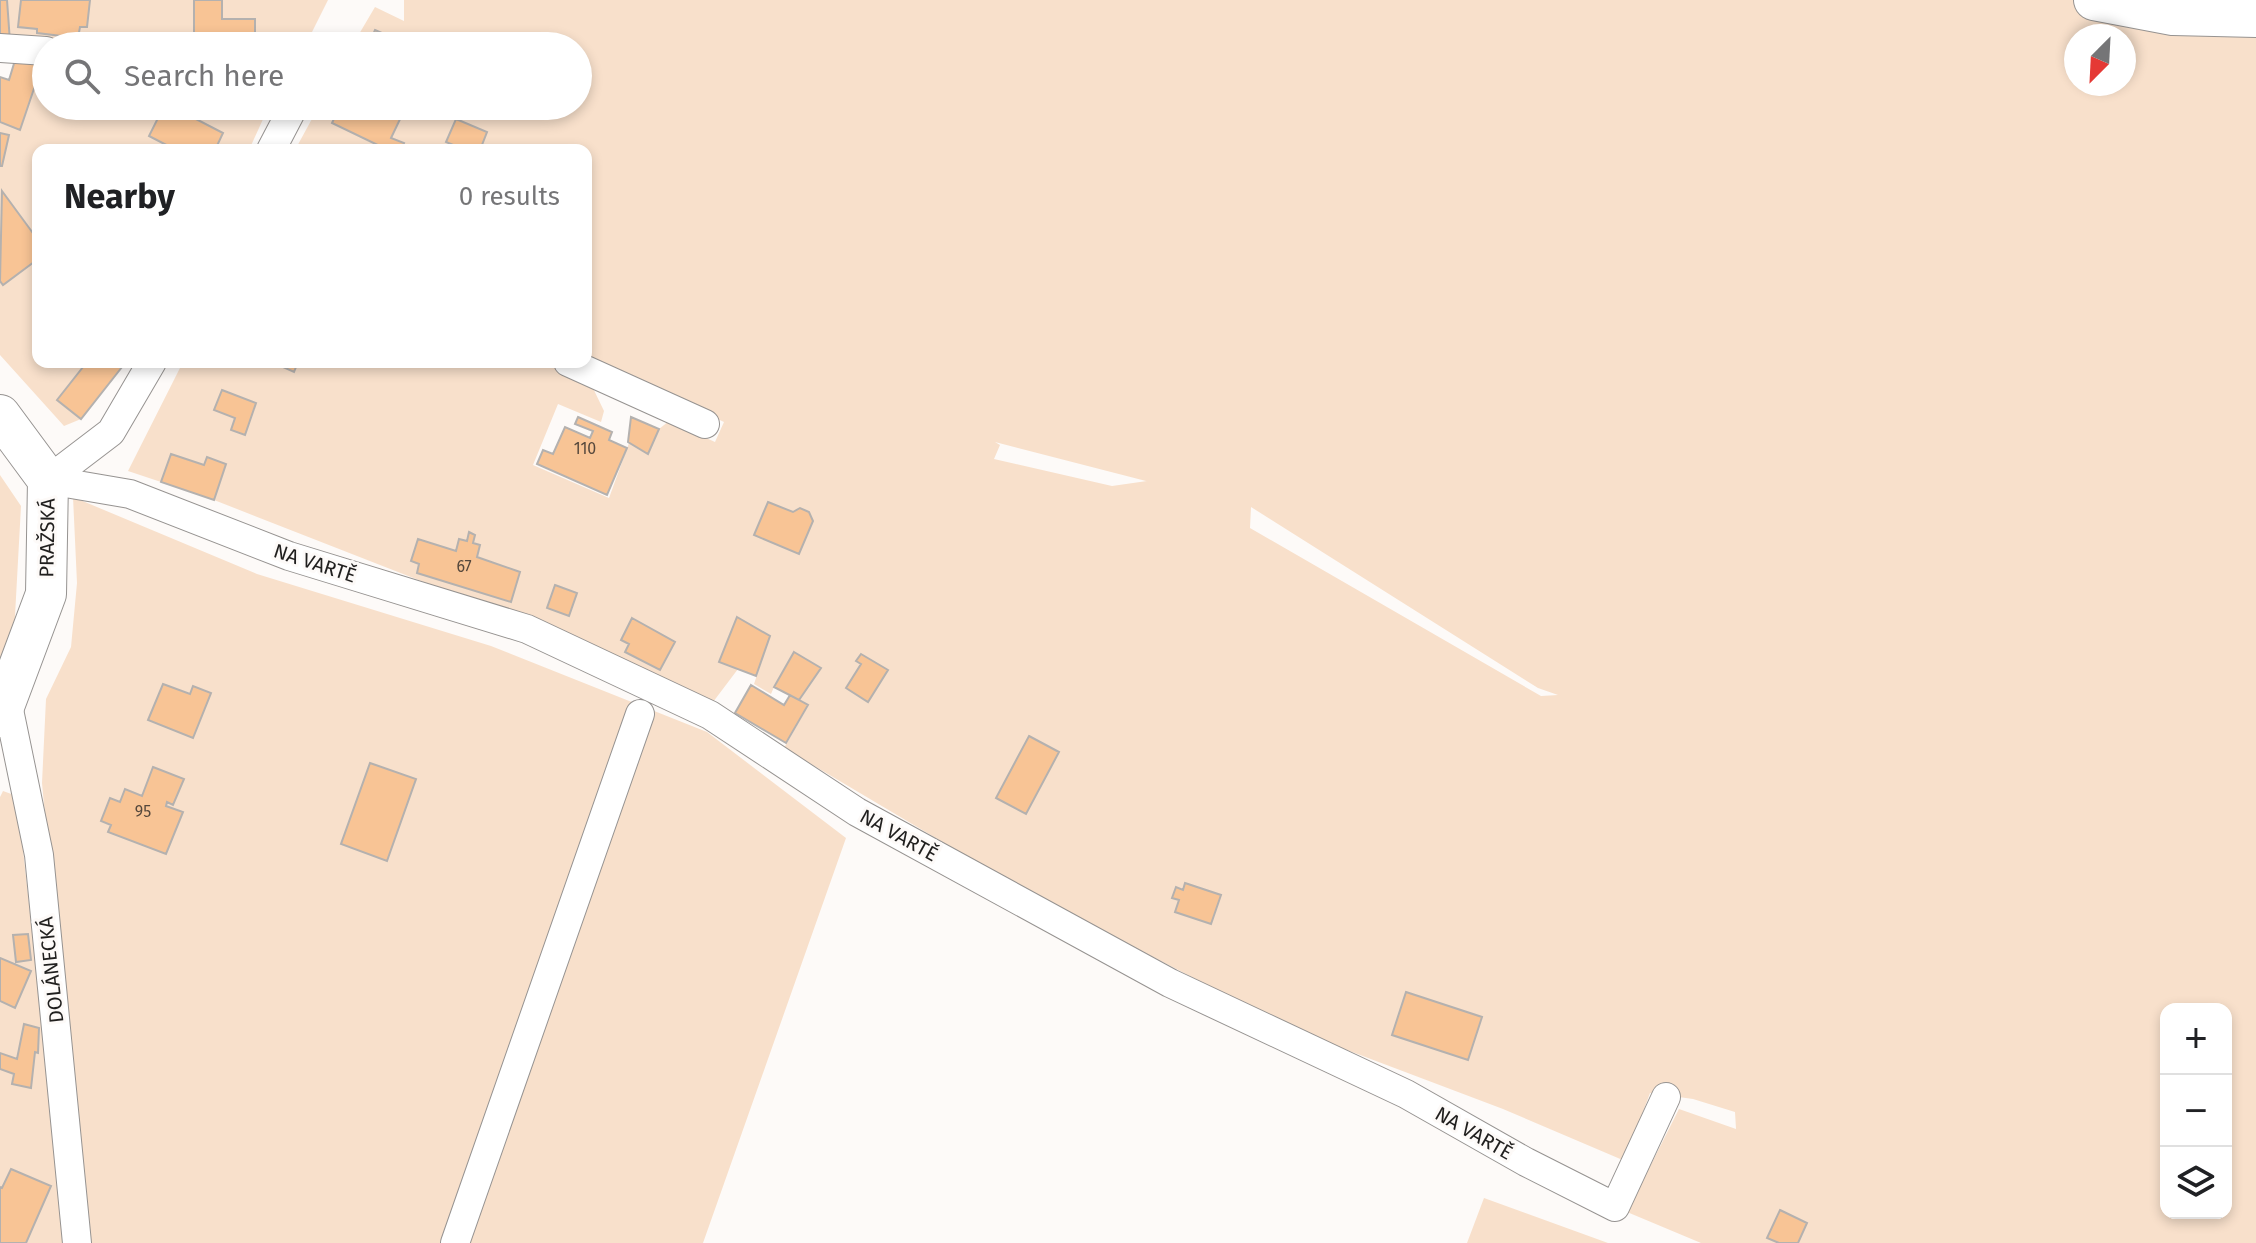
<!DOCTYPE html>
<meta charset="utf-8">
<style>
body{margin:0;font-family:"Fira Sans",sans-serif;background:#f2f2f2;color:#202124}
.controls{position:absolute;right:24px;bottom:24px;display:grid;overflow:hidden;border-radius:16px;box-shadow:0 4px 12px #0003}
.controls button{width:72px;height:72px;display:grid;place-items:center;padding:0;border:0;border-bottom:2px solid #e0e0e0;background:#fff;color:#202124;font:40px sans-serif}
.compass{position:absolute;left:2064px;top:24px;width:72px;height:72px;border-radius:50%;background:#fff;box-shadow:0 4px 12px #0003;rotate:204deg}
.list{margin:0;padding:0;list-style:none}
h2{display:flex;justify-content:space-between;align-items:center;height:104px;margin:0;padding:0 32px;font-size:34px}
h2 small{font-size:26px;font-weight:400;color:#757577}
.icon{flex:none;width:44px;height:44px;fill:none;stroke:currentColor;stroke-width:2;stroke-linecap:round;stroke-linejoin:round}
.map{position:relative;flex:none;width:2256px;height:1243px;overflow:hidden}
.search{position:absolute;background:#fff;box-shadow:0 4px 12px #0003;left:32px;top:32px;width:560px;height:88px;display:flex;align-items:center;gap:20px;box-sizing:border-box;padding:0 28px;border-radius:44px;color:#757577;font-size:30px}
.panel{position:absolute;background:#fff;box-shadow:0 4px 12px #0003;left:32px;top:144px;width:560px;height:224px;border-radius:16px}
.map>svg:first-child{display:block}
.green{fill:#f8e0cb;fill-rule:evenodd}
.building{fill:#f8c495;stroke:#b4b1af;stroke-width:2}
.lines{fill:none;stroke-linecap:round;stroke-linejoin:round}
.street-casing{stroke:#969391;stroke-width:30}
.secondary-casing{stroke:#969391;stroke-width:42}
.street{stroke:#fff;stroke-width:28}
.secondary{stroke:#fff;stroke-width:40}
.labels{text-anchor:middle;stroke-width:6;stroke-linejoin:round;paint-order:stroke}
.number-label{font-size:16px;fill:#56483c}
.street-label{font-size:20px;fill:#201f1e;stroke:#fdfaf8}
</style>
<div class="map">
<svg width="2256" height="1243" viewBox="0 0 2256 1243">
<rect width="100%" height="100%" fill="#fdfaf8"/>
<!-- green -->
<path class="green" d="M 7,0 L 194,0 L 194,46 L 91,46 L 10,42 Z
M 222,0 L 328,0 L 305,46 L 255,46 L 255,19 L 222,19 Z
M 404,0 L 2256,0 L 2256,1243 L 1701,1243 L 1627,1212 L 1679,1109 L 1736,1129 L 1735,1112 L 1693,1099 L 1650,1093 L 1625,1161 L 1503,1109 L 1294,1030 L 1022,889 L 784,748 L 808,706 L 799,700 L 820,668 L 774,687 L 771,694 L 754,684 L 770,636 L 737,618 L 719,662 L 738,669 L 707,710 L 536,626 L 214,500 L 226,464 L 207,458 L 204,465 L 171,454 L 161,482 L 128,471 L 183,362 L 542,362 L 592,386 L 604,411 L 601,422 L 558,404 L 533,465 L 609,498 L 629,443 L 648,453 L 659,429 L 669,421 L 715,442 L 724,422 L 586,357 L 586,150 L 295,150 L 319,106 L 578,106 L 578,46 L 352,46 L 375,7 L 404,21 ZM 2076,36 L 2124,36 L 2124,84 L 2076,84 ZM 995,442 L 1146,481 L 1147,481 L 1112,486 L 994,459 L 1000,445 ZM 1251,507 L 1538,688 L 1558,695 L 1541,696 L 1250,528 ZM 2166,1009 L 2226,1009 L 2226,1213 L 2166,1213 Z
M 42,65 L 46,65 L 46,106 L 269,106 L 249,150 L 38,150 L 38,362 L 87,362 L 57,400 L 81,419 L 64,426 L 0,355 L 0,115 L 23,122 Z
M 0,475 L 21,506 L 14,634 L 0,664 Z
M 73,497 L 257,574 L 491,646 L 707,732 L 846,838 L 703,1243 L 91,1243 L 81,1195 L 42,783 L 46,699 L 71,647 L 77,583 Z
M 3,791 L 17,796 L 61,1190 L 71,1243 L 26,1243 L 50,1186 L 11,1169 L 2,1188 L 0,1187 L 0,797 Z
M 1484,1198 L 1608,1243 L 1467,1243 Z"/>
<!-- building -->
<path class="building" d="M 0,0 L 7,0 L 10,42 L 0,41 Z
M 21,0 L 90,0 L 87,27 L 80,27 L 78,38 L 37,33 L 37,29 L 18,27 Z
M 194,0 L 222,0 L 222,19 L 255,19 L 255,46 L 194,46 Z
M 375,30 L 411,46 L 368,46 Z
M 16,57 L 42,65 L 20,130 L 0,122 L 0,77 L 9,80 Z
M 164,106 L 171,106 L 223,133 L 215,150 L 176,150 L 149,136 Z
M 340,106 L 394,107 L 392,111 L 402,115 L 391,138 L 404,143 L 401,150 L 388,150 L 332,123 Z
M 456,119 L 487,132 L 480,150 L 465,150 L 446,142 Z
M 0,133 L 9,135 L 2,166 L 0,166 Z
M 2,191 L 38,240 L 38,259 L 3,285 L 0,281 Z
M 87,362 L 115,362 L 122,367 L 81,419 L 57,400 Z
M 272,362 L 298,362 L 294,372 Z
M 222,390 L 256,403 L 245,435 L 231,430 L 235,418 L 214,410 Z
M 578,417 L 612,432 L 609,440 L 627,448 L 607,495 L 537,464 L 543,450 L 553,454 L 565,427 L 590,438 L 593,431 L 575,424 Z
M 631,417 L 659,429 L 648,454 L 628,442 Z
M 171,454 L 204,465 L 207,457 L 226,464 L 214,500 L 161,482 Z
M 768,502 L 793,512 L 800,508 L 809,512 L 813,521 L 799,554 L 754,535 Z
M 469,532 L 475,535 L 473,543 L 480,545 L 477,557 L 520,572 L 511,602 L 417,573 L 419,564 L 411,561 L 418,539 L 456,551 L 459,539 L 467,541 Z
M 555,585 L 577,593 L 569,616 L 547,608 Z
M 737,617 L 770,636 L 756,676 L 719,662 Z
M 632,618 L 675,642 L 660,670 L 625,652 L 629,644 L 621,640 Z
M 794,652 L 821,668 L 799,700 L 774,687 Z
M 861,654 L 888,670 L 868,702 L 846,688 L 861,664 L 856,661 Z
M 163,684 L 190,694 L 193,686 L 211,693 L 193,738 L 148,720 Z
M 751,685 L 784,705 L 790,695 L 808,705 L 786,743 L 735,713 Z
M 1029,736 L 1059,752 L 1026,814 L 996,798 Z
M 370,763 L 416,779 L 387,861 L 341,844 Z
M 153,767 L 184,779 L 173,805 L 167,802 L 166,806 L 183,812 L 166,854 L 108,832 L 111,825 L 101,821 L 110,798 L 120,802 L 125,789 L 142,796 Z
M 1185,883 L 1221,895 L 1211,924 L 1175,912 L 1179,900 L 1172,898 L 1176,887 L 1183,890 Z
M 28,934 L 31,960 L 16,962 L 13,935 Z
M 0,958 L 31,971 L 15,1008 L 0,1001 Z
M 1406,992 L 1482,1017 L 1468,1060 L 1392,1035 Z
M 24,1024 L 39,1028 L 38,1053 L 35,1052 L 31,1088 L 12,1084 L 14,1074 L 0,1069 L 0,1053 L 17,1059 Z
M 11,1169 L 51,1186 L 26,1243 L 0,1243 L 0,1187 L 2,1188 Z
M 1780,1210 L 1807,1223 L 1798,1243 L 1779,1243 L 1767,1238 Z"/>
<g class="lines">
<!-- street casing -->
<g class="street-casing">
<path id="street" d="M 0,48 L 46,51
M 271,150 L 294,106
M 568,362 L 705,424
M 48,480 L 130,494 L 289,556 L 527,629 L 710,715 L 857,812 L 1170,983 L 1406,1094 L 1526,1162 L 1615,1207 L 1666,1097
M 48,480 L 111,432 L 152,362
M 1,698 L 7,700 L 39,855 L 77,1243
M 455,1243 L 640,714"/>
</g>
<!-- secondary casing -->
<g class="secondary-casing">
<path id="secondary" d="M 2094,0 L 2173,15 L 2256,17
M 0,415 L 48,480 L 46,594 L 0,717"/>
</g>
<!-- street -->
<use href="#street" class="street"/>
<!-- secondary -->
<use href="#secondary" class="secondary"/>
</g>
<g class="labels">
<!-- number labels -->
<g class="number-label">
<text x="585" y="454">110</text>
<text x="464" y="572">67</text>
<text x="143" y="817">95</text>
</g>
<!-- street labels -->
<g class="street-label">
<text transform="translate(47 538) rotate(-89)" y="7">PRAŽSKÁ</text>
<text transform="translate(315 563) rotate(18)" y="7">NA VARTĚ</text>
<text transform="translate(899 835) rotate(29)" y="7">NA VARTĚ</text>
<text transform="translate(51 970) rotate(-96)" y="7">DOLÁNECKÁ</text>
<text transform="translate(1474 1133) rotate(30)" y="7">NA VARTĚ</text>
</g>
</g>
</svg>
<div class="controls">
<button>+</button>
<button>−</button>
<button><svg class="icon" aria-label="layers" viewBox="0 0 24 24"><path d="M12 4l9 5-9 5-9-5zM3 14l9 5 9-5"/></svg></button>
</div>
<svg class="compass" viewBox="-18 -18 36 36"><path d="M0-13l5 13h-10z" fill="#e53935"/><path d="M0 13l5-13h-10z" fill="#757577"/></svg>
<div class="search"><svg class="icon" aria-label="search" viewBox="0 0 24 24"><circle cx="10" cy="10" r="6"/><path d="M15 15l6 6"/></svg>Search here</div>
<section class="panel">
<h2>Nearby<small>0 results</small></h2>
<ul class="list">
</ul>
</section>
</div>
